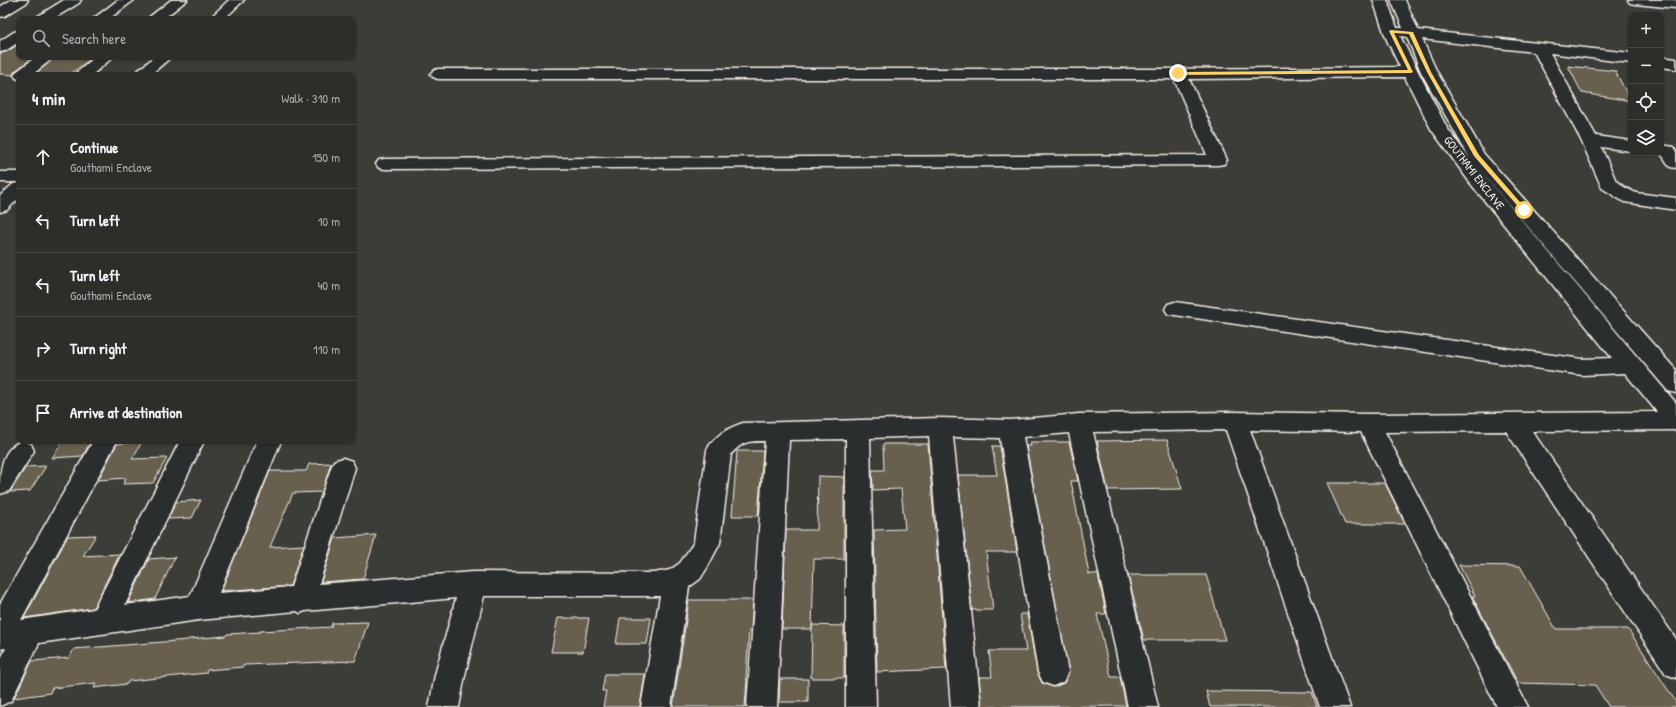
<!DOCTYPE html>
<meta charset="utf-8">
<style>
body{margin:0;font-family:"Patrick Hand",sans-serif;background:#393936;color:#f1f3f6}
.controls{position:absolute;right:12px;top:12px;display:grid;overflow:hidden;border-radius:8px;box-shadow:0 1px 3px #0004}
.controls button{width:36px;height:36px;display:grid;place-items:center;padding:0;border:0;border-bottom:1px solid #484947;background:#2d2d2a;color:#f1f3f6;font:20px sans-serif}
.stop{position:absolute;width:12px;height:12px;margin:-9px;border:3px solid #ffd166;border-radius:50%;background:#fff}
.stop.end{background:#ffd166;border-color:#fff;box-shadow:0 1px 4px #0008}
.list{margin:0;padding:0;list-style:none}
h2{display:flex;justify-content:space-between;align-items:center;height:52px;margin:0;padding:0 16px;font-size:17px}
h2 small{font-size:13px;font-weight:400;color:#a7a8a8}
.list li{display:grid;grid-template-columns:26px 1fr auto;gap:12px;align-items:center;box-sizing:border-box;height:64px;padding:0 16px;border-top:1px solid #484947}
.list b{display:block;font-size:15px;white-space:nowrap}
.list p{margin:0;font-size:13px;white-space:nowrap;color:#a7a8a8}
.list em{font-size:13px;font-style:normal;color:#a7a8a8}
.icon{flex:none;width:22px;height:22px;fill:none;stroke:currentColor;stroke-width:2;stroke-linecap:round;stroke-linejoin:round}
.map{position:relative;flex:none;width:1676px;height:707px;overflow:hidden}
.search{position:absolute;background:#2d2d2a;box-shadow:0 1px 3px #0004;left:16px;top:16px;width:340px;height:44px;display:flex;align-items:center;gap:10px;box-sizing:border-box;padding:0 14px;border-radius:8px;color:#a7a8a8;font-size:15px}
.panel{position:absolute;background:#2d2d2a;box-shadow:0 1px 3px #0004;left:16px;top:72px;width:340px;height:372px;border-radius:8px}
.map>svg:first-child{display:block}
.building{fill:#676050;stroke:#f4f1e8}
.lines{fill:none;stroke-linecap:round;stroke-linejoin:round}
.minor-casing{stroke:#f4f1e8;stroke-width:3}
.minor{fill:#2a2d2e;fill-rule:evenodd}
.route{fill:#ffd166}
.labels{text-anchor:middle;stroke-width:3.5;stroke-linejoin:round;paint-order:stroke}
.street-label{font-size:12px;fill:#f4f1e8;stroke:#2a2d2e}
</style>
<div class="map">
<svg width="1676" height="707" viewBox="0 0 1676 707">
<rect width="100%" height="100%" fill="#3c3c38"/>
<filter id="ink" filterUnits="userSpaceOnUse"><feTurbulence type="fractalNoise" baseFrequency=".025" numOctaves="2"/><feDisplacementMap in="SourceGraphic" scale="8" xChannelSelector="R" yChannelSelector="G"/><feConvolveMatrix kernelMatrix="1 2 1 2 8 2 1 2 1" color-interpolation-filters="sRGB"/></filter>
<g filter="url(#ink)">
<!-- building -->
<path class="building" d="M 19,44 L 19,57 L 34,57 L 15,71 L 13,75 L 0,74 L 0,53 L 6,52 Z
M 55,57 L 93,57 L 69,75 L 34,75 Z
M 1568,66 L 1615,71 L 1631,101 L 1582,93 Z
M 1167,440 L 1182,489 L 1108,490 L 1097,441 Z
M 63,441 L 91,441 L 83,456 L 52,458 Z
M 142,442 L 132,459 L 167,458 L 153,483 L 123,484 L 126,478 L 98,480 L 117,444 Z
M 1030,442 L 1069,442 L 1078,481 L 1071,481 L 1089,574 L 1098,574 L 1106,614 L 1097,614 L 1111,677 L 1120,677 L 1126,706 L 982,707 L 979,677 L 992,677 L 989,651 L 1026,651 L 1020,614 L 1027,614 L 1037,672 L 1042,683 L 1054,687 L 1064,683 L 1069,673 L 1026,446 L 1031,446 Z
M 883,444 L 928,444 L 946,669 L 877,672 L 874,530 L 905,529 L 901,489 L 873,490 L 872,470 L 884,470 Z
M 992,446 L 1000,446 L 1017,552 L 986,552 L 993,610 L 972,610 L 958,475 L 997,475 Z
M 737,451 L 763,451 L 758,516 L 732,516 Z
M 331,463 L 322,492 L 293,493 L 270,547 L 304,545 L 290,586 L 221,591 L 270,471 L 306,471 L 309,464 Z
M 46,466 L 30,491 L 10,492 L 26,467 Z
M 818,476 L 844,477 L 844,559 L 814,559 L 812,629 L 782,629 L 786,530 L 817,530 Z
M 1327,483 L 1385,483 L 1405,524 L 1345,524 Z
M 201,500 L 192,518 L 168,519 L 176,502 Z
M 96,535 L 83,556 L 120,554 L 93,608 L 24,618 L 68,536 Z
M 376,535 L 363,579 L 321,582 L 335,538 Z
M 175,557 L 155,599 L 128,603 L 149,559 Z
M 1459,565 L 1520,566 L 1556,629 L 1628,629 L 1676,702 L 1676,707 L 1609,707 L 1595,685 L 1518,683 L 1472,596 L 1475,596 Z
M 1128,575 L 1206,575 L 1225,640 L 1144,640 Z
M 689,600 L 753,600 L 751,630 L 749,630 L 746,679 L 747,679 L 745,707 L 673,707 Z
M 558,618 L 589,618 L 583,652 L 551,652 Z
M 620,618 L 651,618 L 647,644 L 616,644 Z
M 368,622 L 355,661 L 244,665 L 243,667 L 207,670 L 206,673 L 129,681 L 127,684 L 94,688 L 96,683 L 52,688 L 50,693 L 14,698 L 32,661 L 69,658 L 74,649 L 188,640 L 189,639 L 226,636 L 227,634 L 260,632 L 260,631 L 331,627 L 332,623 Z
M 812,625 L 844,626 L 844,678 L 811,678 Z
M 605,674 L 645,674 L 640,707 L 603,707 L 606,691 L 602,691 Z
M 780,679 L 808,679 L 808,702 L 779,702 Z
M 1206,691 L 1312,692 L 1317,707 L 1210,707 Z"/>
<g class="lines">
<!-- minor casing -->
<g class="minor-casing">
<path id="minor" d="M 11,0 L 28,0 L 26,3 L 5,16 L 0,17 L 0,7 Z
M 64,0 L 81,0 L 79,3 L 53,19 L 36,19 L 38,16 Z
M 118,0 L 134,0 L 109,19 L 93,19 Z
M 171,0 L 187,0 L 163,19 L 147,19 Z
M 229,0 L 244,0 L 224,19 L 209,19 Z
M 1373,0 L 1387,0 L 1397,28 L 1403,28 L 1391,0 L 1405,0 L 1418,30 L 1631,53 L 1631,63 L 1550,53 L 1596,136 L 1631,141 L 1631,151 L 1601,147 L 1616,181 L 1624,187 L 1636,193 L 1676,198 L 1676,210 L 1624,202 L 1602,188 L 1581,140 L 1534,52 L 1422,39 L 1437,72 L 1484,154 L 1676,370 L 1676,393 L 1668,391 L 1471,160 L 1676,403 L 1676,430 L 1532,431 L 1676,639 L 1676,678 L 1666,674 L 1506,431 L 1385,432 L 1528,707 L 1497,707 L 1361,432 L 1250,430 L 1350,707 L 1320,707 L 1226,430 L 1093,432 L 1158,707 L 1128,707 L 1069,433 L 1023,437 L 1068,672 L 1063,682 L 1053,686 L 1043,682 L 1038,672 L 1000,438 L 953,437 L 981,707 L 951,707 L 929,436 L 870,438 L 876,707 L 846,707 L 846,439 L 789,440 L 777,707 L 747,707 L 765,441 C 749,441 743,441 731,454 L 720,543 L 707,568 L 700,579 L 689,587 L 671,707 L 641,707 L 660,596 L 484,596 L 465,675 L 459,707 L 429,707 L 435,675 L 456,598 L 305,611 L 300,613 L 297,611 L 199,620 L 39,643 L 11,701 L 0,706 L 0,661 L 6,648 L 0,649 L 0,604 L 93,441 L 117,441 L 21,620 L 94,609 L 180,441 L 204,441 L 125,605 L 190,596 L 257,441 L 281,441 L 219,593 L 291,587 L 331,468 L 334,461 L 343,458 L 352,461 L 355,468 L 319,584 L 473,572 L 654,573 L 670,570 L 680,563 L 694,542 L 707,450 C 714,436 728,428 743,423 L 940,418 L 1010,420 L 1079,414 L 1235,412 L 1368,414 L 1657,412 L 1625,373 L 1582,375 L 1168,314 L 1165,309 L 1168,304 L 1175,302 L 1582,359 L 1612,358 L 1471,184 L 1431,129 L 1405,77 L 1189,79 L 1227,160 L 1224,164 L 1218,165 L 385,169 L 379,168 L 376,164 L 379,160 L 385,159 L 1207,155 L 1174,79 L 438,79 L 433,77 L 430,74 L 433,71 L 438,69 L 1167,69 L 1400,67 L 1386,38 ZM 1400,36 L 1407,37 L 1421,72 L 1470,159 L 1447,128 Z
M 1628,0 L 1676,0 L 1676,8 L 1635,4 L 1630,3 Z
M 19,31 L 19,42 L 5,51 L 0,52 L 0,41 L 14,32 Z
M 36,57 L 54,57 L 32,75 L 19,75 L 19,79 L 16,78 L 14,75 L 16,72 Z
M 95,57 L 113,57 L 92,75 L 74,75 Z
M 154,57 L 171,57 L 150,75 L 133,75 Z
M 1661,57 L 1676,59 L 1676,69 L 1661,67 Z
M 1661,145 L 1674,147 L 1676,150 L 1676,168 L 1670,167 L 1662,155 L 1654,153 L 1661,153 Z
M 0,172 L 19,172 L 19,182 L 0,182 Z
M 19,183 L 19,198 L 7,210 L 0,212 L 0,196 L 13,184 Z
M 22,441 L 31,444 L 34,451 L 9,491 L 0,494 C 0,473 0,449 22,441 Z"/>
</g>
<!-- minor -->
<use href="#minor" class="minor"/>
</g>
</g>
<!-- route -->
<path class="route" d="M 1391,30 L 1413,32 L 1431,72 L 1479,155 L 1526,209 L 1526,211 L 1522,211 L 1474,156 L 1427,72 L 1409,34 L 1394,33 L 1413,72 L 1411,73 L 1178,75 L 1176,73 L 1178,72 L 1408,70 L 1389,31 Z"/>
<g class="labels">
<!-- street labels -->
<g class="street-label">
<text transform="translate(1474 173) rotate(52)" y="4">GOUTHAMI ENCLAVE</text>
</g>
</g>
</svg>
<div class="controls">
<button>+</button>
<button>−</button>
<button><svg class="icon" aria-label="locate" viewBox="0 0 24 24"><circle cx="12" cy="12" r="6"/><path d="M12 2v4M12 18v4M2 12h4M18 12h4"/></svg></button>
<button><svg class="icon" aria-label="layers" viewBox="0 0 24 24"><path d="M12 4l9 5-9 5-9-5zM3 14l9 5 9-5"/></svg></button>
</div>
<div class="stop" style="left:1524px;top:210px"></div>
<div class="stop end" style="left:1178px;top:73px"></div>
<div class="search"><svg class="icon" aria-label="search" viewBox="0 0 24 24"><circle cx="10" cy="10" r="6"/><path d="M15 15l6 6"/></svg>Search here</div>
<section class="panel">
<h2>4 min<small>Walk · 310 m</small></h2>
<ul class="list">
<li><svg class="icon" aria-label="ahead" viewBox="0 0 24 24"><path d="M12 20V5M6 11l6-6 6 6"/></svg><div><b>Continue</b><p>Gouthami Enclave</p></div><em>150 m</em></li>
<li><svg class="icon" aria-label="left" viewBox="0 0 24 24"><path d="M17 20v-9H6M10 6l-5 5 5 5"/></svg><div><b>Turn left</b></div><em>10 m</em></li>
<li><svg class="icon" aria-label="left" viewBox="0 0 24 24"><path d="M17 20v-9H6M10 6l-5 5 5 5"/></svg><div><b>Turn left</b><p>Gouthami Enclave</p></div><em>40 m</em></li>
<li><svg class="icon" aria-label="right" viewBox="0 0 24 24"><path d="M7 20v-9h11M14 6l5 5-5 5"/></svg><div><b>Turn right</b></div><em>110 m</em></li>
<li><svg class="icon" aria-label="arrive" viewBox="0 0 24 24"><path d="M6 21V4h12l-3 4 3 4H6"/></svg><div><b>Arrive at destination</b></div></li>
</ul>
</section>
</div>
